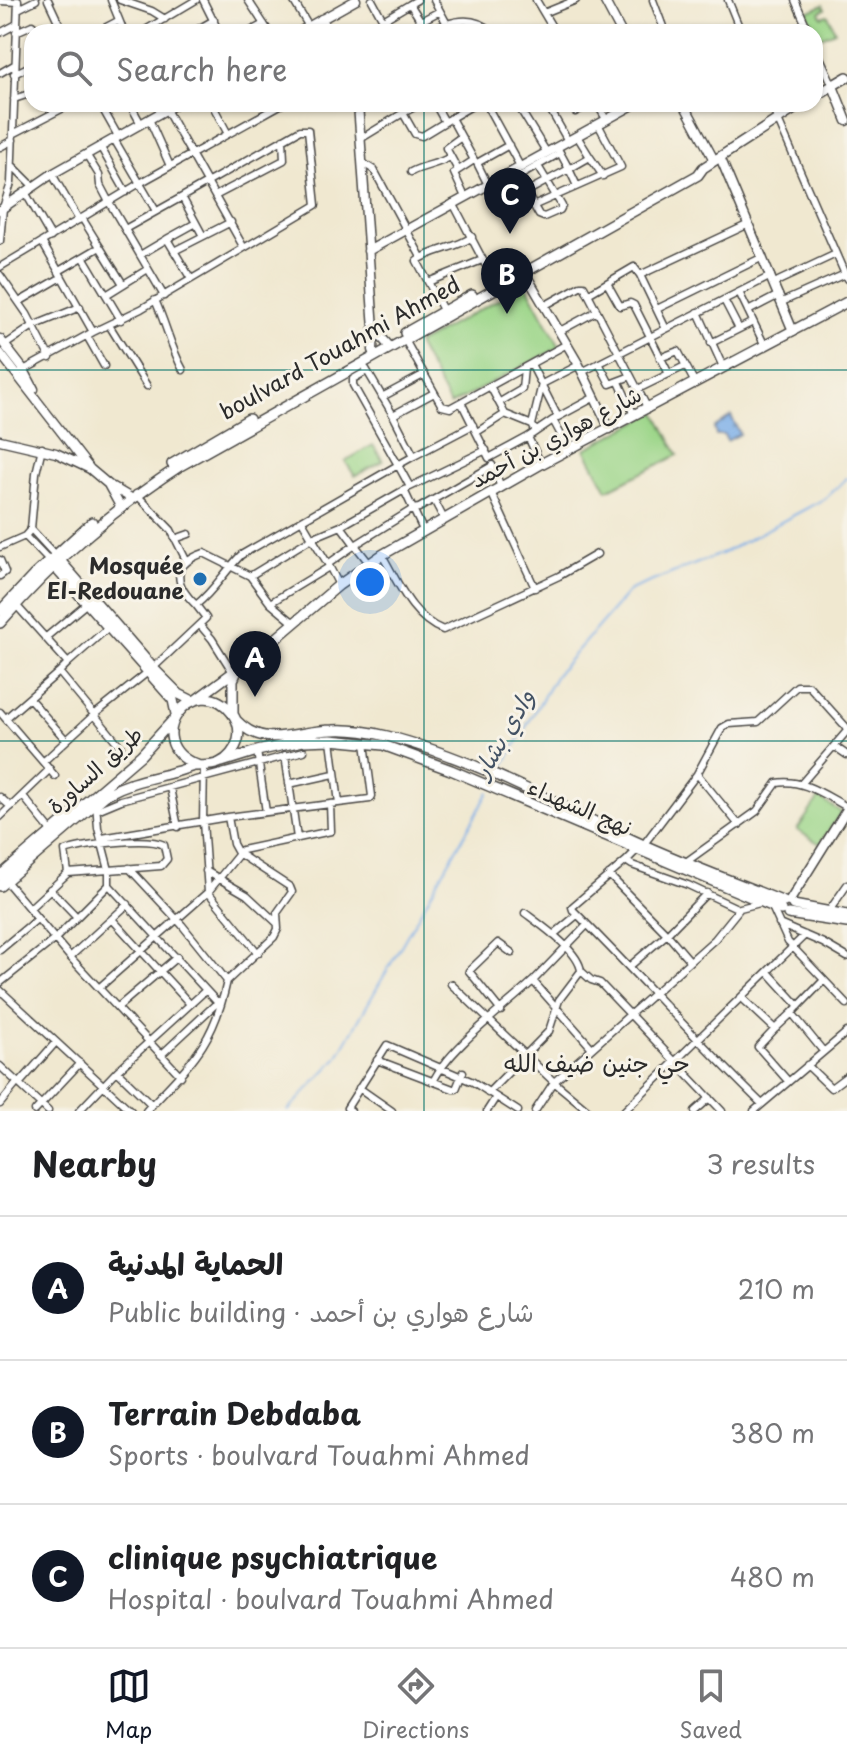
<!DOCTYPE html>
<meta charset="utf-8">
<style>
body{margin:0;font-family:"Playpen Sans","Playpen Sans Arabic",sans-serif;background:#f2f2f2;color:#202124}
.you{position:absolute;left:370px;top:582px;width:28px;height:28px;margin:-20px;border:6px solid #fff;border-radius:50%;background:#1a73e8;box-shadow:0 0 0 12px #1a73e833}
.badge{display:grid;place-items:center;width:52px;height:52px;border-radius:50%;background:#111827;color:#fff;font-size:26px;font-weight:700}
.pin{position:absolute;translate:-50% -66px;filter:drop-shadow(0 2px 4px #0008)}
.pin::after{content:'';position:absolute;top:42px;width:28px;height:24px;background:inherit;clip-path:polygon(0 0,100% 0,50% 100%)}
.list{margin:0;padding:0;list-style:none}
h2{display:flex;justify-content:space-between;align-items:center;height:104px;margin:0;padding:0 32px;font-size:34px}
h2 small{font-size:26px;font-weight:400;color:#757577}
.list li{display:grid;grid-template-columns:52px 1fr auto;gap:24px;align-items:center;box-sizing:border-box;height:144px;padding:0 32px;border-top:2px solid #e0e0e0}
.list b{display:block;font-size:30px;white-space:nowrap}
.list p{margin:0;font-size:26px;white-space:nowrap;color:#757577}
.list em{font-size:26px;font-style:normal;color:#757577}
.icon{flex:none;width:44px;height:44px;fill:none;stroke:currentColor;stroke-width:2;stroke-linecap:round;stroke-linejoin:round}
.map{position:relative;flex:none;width:847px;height:1111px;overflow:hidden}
.search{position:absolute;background:#fff;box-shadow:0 2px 6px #0004;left:24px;right:24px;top:24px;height:88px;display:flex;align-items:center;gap:20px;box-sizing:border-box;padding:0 28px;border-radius:24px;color:#757577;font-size:30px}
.sheet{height:536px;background:#fff}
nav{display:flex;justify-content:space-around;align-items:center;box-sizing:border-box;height:112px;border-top:2px solid #e0e0e0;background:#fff;font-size:22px;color:#757577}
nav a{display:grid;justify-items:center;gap:4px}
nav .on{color:#111827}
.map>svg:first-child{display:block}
.park{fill:#9bd588;stroke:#63805a;stroke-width:2}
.water{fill:url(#water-ripples);stroke:#546c8a;stroke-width:2}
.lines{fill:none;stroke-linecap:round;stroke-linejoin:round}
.stream{stroke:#7caee8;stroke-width:2}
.minor-casing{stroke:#494744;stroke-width:9}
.tertiary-casing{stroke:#494744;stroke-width:11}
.secondary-casing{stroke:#494744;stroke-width:12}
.minor{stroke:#fff;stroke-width:6}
.tertiary{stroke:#fff;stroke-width:8}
.secondary{stroke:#fff;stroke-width:9}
.grid{fill:none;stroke:#0f766e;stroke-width:2;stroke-opacity:0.55}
.poi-dot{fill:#1f6fb2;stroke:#f7f3e8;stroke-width:3}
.labels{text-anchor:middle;stroke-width:6;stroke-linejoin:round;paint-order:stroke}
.street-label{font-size:22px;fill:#2b2b2b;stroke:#f7f3e8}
.poi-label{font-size:22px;font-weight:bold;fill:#2b2b2b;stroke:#f7f3e8;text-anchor:end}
.water-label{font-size:24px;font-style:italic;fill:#435264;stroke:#f7f3e8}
.neighbourhood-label{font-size:24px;fill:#2b2b2b;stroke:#f7f3e8}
</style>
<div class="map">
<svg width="847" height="1111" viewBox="0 0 847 1111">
<defs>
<pattern id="water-ripples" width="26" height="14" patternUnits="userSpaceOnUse" patternTransform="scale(2)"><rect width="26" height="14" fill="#7caee8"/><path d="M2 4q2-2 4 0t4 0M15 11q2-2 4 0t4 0" fill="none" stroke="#668ebc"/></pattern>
</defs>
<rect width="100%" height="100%" fill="#f7f3e8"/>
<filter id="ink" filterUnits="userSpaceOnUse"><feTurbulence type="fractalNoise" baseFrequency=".0125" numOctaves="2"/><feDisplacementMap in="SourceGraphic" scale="16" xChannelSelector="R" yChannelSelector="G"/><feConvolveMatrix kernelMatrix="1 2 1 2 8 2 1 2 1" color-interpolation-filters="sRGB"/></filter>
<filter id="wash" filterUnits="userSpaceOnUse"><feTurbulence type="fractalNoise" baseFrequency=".006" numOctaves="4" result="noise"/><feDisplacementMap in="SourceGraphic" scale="32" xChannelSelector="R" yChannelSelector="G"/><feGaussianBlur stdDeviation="1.8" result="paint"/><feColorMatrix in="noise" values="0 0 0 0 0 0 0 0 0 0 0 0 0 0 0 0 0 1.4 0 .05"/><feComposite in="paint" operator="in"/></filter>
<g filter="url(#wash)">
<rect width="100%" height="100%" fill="#f0e8d0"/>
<!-- park -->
<path class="park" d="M 823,5 L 825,9 L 820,12 L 822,17 L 828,15 L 835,31 L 819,38 L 807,12 Z
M 526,284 L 560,347 L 450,405 L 417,344 Z
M 656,412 L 678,455 L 607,490 L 585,449 Z
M 373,445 L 383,461 L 355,476 L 345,461 Z
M 819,798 L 841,812 L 820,844 L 797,830 Z"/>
<!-- water -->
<path class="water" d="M 731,416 L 740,434 L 727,441 L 724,435 L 716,435 L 714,428 Z"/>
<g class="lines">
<!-- stream -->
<path class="stream" d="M 500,772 L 556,675 L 630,590 L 723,553 L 826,498 L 847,478
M 288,1111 L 337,1058 L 489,792"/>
</g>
</g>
<g filter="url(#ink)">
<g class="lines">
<!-- minor casing -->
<g class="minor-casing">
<path id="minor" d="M 48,0 L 63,32
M 111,0 L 124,32
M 120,0 L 152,11 L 165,19
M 203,0 L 219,32
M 248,0 L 269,32
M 293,0 L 309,27
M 372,0 L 383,20 L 410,4
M 417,0 L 410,4 L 427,31 L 447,24
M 434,0 L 447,24 C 462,19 478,19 490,31
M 536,0 L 555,32
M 653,0 L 665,32
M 728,0 L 741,32
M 795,0 L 809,32
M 0,1 L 18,2
M 18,9 L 36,0
M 544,13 L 576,0
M 383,20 L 387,28 L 386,32
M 421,21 L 440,11
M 16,32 L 32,25 L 40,32
M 97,32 L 118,21
M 142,32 L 196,0
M 193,32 L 214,20
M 249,32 L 264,24
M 0,33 L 17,24
M 815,46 L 833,86
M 0,73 L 14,65
M 14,74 L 32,65
M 14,99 L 32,93
M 100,104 L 118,136
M 130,104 L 141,124
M 212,104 L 228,134
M 420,104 L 403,113 L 415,134 L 422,136 L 445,122
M 435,104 L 445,122 L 448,120
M 490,104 L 487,106 L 521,168
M 517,104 L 547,153
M 547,104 L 568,141
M 597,104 L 606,119
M 771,104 L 847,279
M 575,112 L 590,104
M 149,119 L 170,166
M 13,134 L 71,104
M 577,136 L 590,157
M 362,138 L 403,113
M 114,139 L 156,211
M 100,146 L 126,192
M 0,147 L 13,140
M 86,154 L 99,175 L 100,185 L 109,202 L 164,296
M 363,163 L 374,170 L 421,257
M 13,166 L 33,186
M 458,170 L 446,148 L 461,137
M 514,171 L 539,215 L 544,217 L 560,210 L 562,206 L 538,166
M 411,172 C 424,165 437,165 450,157
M 52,174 L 79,220
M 518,177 L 560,153
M 488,185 L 477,163 L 509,145
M 577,186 L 569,169 L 590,157 L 603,176
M 25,192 L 51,237
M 526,192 L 569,169 L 557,147
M 215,196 L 284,160 L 283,139
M 465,197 L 454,173 L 474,160 L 451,118 L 475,104
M 453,203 L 495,283
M 533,206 L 621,167 L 598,124
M 196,223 L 182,197 L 300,130 L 308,130 L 316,205 L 244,248
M 749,224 L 640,275 L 666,329 L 771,276
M 125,229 L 182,197
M 167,239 L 196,223 L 203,236
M 0,241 L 3,208 L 11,183 L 18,0
M 100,247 L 123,284
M 174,251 L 231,222
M 140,255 L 167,239 L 191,279
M 84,258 L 121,320
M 0,267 L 140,183 L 282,104
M 59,271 L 100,247 L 82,218
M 0,275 L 27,314 L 50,358
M 428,282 L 482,260
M 607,283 L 620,306 L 630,303 L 634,305 L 669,374
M 774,283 L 836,254
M 739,292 L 764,344
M 588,294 L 634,267 L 640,275
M 106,295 L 148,269
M 155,300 C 166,324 171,348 183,370
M 724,300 L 739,329
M 19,302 L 62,277
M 782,302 L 845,274
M 544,306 L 580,286 L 584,286 L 648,409
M 657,309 L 763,257
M 443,310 L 417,261 C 433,249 455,249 472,237
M 748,311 L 779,295
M 698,312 L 723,367
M 109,325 L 147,386
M 560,331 L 597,311
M 93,332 L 141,309 L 244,248 L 163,104
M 87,336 L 104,366
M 405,340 L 442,406 L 450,408 L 461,402 L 489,458 L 528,437
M 711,343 L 753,322
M 5,345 L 33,326 L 80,307
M 660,358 L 678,351 L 695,383
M 599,363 L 610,384 L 631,376
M 531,364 L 558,417
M 366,369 L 393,415 L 434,393
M 22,371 L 93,332 L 42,242
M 367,371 L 353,379 L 353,385 L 398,465 L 414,456 L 393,415
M 582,372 L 666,329
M 619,382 L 634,415
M 490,386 L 505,414 L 532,425
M 638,389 L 685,366
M 382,397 L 423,375
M 461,402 L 567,344
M 500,402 L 522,389 L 524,368
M 556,418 L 595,397
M 535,430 L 532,425 L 542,384 L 579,365
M 477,432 L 505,414
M 42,448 L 36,473 L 31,529 L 55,555
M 414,456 L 473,425
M 541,464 L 528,437 L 553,420 L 569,450
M 492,465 L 501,487
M 407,489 L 404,490 L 413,509 L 419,508 L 492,466
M 491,492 L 535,588
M 136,494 L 171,530 L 186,560
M 434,500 L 444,519
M 25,536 L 49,561
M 175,539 L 189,534
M 0,547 L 25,536 L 31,529
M 382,555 C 398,582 412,618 443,630 L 559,576 L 597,554
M 0,560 L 5,572 L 0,576
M 369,563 L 355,545 L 413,509 L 423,530
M 328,564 L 312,538 L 341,526
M 250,576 L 312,538 L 302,521
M 339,585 L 328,564 L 355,545 L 341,526 L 404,490
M 270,603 L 329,567
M 16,605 L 68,663 L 111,625
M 294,623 L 270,603 L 250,576 L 204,553 C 172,564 173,583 196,605 C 214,591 225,571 241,555 L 398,465 L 410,487 L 486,450
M 200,625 L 212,639 L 234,674
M 45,638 L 87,603
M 68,663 L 59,672 L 121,747
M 29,698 L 66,740
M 0,712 L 55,776
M 6,718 L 59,672
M 331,740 L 339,803
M 834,746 L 847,755
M 257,751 L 266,812
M 285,755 L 297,838
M 43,762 L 94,715 L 153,668 L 206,618 L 196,605
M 204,766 L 203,822 L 208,892 L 258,953
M 697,774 L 722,728 L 729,724 L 758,722 L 797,686 L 809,686 L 847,728
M 289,784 L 334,774
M 801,784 L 847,731
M 170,788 L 178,827
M 23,796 L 52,832
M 0,797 L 11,807
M 97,810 L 121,800 L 304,751
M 0,817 L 50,769
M 102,838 L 228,817 L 370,799 L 372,796 L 365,743
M 644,844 L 697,774 L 739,825
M 637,850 L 626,861 L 632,865 L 688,885 L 739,909
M 626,861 L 572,907 L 573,910 C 637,974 697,1041 762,1104
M 686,862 L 757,811 L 777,783 C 802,778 826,796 847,807
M 129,868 L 182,925 L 227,981 C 213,1047 189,1064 146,1111
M 206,871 L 247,895 L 277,923
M 68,873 L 65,851 C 84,845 147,836 164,845 L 167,859 L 161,866 L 109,870 L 98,828 L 96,803
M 609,875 L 667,934 L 630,966
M 6,881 L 70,957 L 181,1076
M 50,889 L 77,917
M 772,907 L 788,942 L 847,1004
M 30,908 L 68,873 L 109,870 L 109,885 L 217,1002
M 829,911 L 847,885
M 112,919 L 190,1004
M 779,924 L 823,943 L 847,957
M 553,935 L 577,915
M 0,950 L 37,919
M 70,957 L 128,904
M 690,961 L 667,934 L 707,893
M 581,971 L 591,980 L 600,983 L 722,1111
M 768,972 L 799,1006
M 227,981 L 274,937 L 278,929 L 277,913 L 292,892 L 290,887 L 238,853 L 233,844 L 228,817
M 533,981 L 587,925
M 0,983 L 55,939 L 109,885
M 451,984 L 554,1082 L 589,1111
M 100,987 L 208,892 L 242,850 L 331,831 L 330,804
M 0,990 L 131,1111
M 742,998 L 775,1029 L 792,1013
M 118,1007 L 177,957
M 501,1011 L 469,971 L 498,943 L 512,953
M 775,1029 L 758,1047 L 788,1081
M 823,1051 L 792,1013 L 824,980
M 161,1055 L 219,1001
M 377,1060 L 453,1089 L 456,1089 L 463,1072
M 807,1065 L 831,1088 L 847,1076
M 0,1066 L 48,1111
M 117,1071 L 152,1105
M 433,1082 C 448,1049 504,1008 533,981 L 592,1048
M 19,1084 L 56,1042
M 359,1088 L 392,1111
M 488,1093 L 549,1031 L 559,1000 L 581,971 C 579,951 541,925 525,913
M 0,1104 L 18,1082
M 35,1111 L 80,1063
M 79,1111 L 117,1071 L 206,990
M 351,1111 L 347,1108 L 387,1045 L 473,1082 L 518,1111
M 487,1111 L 496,1097
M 535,1111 L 554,1082 L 715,939 L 740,908 L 760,903
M 624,1111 L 805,935
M 695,1111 L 710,1098
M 754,1111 L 847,1032"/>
</g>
<!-- tertiary casing -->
<g class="tertiary-casing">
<path id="tertiary" d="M 604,0 L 621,32
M 321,19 L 328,32
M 299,32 L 356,0
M 833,86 L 847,121
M 358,104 L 374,329 L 373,350 L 375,355
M 684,104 L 714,160
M 720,157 L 793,331
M 0,210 L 52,174 L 176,104
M 368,251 L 635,104
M 522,268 L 579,365 L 610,429
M 374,329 L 390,347
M 0,339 L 24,370 L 34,389
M 0,353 L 90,469
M 0,440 L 56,453 L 90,469 L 109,485 L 131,498
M 109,486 L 120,506
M 789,902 L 847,809"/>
</g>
<!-- secondary casing -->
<g class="secondary-casing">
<path id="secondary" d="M 815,96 L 847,77
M 405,333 L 472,295
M 172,464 L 249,419
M 56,556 L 153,668 L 179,694 L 193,701
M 51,563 L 173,700 L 176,714
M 0,611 L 33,576 L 92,522
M 0,623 C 55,560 111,511 180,466 L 698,175 L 703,168 L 802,104
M 197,699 L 259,653 L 339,585 L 382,555 L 541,464 L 847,302
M 233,713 L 233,680 L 238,669
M 236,720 C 265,751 296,730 333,730 C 350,729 370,732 387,736 C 469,757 545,798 622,835 C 674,860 730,880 784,902
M 222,762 L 257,751 L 303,741 L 331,740 L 383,745 L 451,770 L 781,910
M 0,876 L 141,755 L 172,721
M 0,886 L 107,794 C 129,782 148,779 171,773 C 179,771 187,768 195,766 C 203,765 210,767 219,763 C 228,759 235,750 238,740 C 240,730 238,720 231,712 C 197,668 136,741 197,765
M 793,905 L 847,915
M 788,914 L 847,923"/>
</g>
<!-- minor -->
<use href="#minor" class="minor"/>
<!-- tertiary -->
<use href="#tertiary" class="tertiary"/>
<!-- secondary -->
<use href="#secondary" class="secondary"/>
</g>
</g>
<!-- grid -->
<path class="grid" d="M 424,0 L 424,32M 424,104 L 424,1111M 0,370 L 847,370M 0,741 L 847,741"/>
<!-- markers -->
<circle class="poi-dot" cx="200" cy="579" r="8"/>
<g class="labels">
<!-- street labels -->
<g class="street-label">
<text transform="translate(340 348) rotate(-29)" y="8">boulvard Touahmi Ahmed</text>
<text transform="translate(556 437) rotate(-28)" y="8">شارع هواري بن أحمد</text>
<text transform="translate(95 770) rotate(-42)" y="8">طريق الساورة</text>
<text transform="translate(580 807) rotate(23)" y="8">نهج الشهداء</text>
</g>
<!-- poi labels -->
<g class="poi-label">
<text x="184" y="574">Mosquée<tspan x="184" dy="25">El-Redouane</tspan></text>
</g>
<!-- water labels -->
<g class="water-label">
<text transform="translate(504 734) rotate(-60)" y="8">وادي بشار</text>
</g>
<!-- neighbourhood labels -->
<g class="neighbourhood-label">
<text x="597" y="1072">حي جنين ضيف الله</text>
</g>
</g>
</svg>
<div class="you"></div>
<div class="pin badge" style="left:255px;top:697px">A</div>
<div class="pin badge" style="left:507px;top:314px">B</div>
<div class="pin badge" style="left:510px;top:234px">C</div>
<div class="search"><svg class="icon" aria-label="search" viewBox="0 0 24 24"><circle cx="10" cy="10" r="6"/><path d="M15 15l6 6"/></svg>Search here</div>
</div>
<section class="sheet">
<h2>Nearby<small>3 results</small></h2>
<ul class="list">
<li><span class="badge">A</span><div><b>الحماية المدنية</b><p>Public building · شارع هواري بن أحمد</p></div><em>210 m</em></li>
<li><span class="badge">B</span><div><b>Terrain Debdaba</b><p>Sports · boulvard Touahmi Ahmed</p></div><em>380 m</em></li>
<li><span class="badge">C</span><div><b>clinique psychiatrique</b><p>Hospital · boulvard Touahmi Ahmed</p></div><em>480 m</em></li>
</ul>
</section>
<nav>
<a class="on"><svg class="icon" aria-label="map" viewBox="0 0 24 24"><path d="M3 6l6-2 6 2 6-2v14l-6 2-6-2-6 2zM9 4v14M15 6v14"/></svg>Map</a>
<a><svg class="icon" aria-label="directions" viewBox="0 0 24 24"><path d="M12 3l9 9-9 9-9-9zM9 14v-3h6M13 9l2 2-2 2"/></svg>Directions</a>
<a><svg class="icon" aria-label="saved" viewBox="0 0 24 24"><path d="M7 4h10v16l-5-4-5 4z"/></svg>Saved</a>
</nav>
